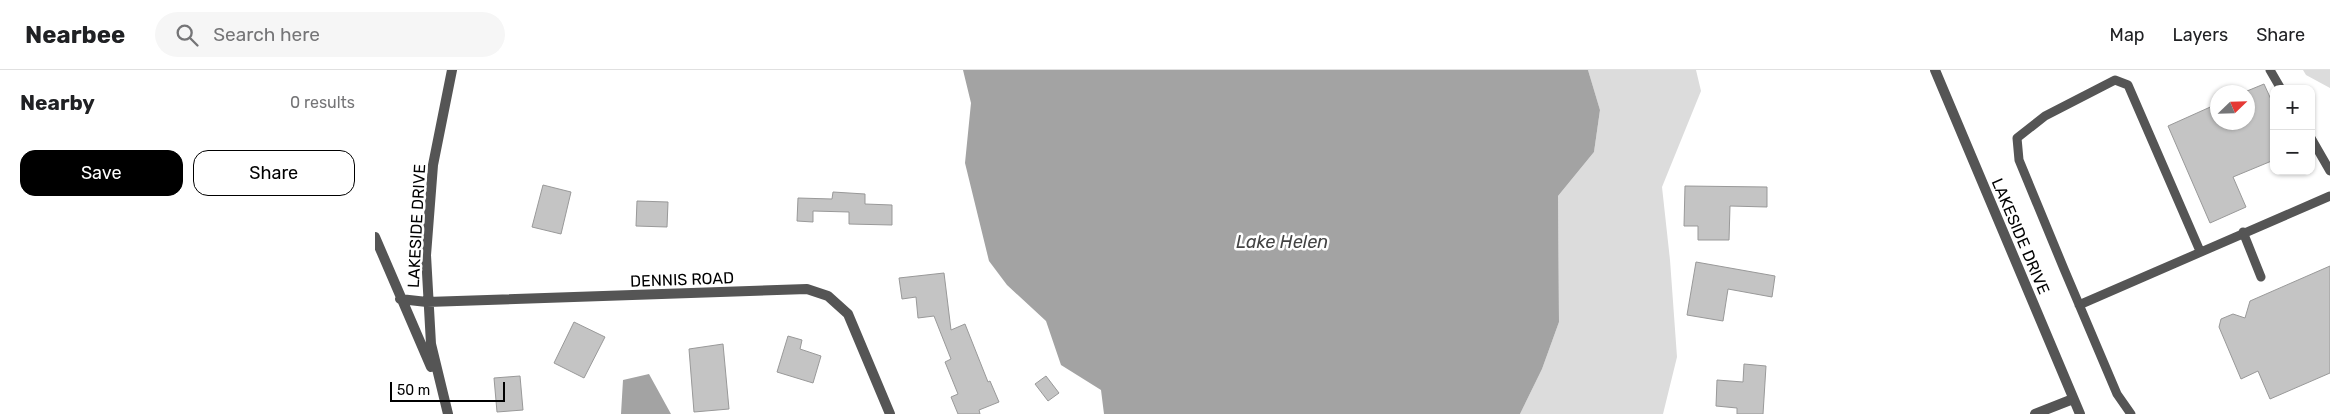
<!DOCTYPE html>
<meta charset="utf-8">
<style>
body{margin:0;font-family:Rubik,sans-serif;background:#f6f6f6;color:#202124}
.controls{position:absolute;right:15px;top:15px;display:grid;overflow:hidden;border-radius:10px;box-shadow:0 1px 4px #0004}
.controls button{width:45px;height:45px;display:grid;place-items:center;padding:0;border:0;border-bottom:1px solid #e0e0e0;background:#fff;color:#202124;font:25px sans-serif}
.compass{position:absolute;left:1835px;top:15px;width:45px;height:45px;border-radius:50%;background:#fff;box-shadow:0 1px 4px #0004;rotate:67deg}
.scale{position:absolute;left:15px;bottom:12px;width:115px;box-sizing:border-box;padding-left:5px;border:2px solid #000;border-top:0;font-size:14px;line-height:18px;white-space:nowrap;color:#000;-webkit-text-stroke:4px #fff;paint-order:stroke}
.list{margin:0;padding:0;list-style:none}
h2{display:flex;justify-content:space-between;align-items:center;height:65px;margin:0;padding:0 20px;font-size:21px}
h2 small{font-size:16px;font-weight:400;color:#757577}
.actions{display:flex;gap:10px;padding:15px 20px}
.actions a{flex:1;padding:11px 0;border:1px solid #000;border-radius:15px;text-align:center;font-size:18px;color:#000}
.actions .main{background:#000;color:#fff}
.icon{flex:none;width:28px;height:28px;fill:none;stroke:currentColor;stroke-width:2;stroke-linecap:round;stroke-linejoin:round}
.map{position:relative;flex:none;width:1955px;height:344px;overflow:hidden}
header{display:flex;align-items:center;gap:30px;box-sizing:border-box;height:70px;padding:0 25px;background:#fff;border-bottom:1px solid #e0e0e0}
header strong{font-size:24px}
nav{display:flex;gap:28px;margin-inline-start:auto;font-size:18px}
.search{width:350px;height:45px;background:#f6f6f6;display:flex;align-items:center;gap:12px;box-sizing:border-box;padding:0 18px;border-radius:28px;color:#757577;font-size:19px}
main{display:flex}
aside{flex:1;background:#fff}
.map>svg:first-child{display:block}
.green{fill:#dcdcdc}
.water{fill:#a3a3a3}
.building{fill:#c4c4c4;stroke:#999}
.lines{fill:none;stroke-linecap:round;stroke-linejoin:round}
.service{stroke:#555;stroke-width:9}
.minor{stroke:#555;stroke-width:10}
.labels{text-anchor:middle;stroke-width:5;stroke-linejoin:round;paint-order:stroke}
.street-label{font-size:16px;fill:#000;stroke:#fff}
.water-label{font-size:18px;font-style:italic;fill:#444;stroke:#fff}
</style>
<header>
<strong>Nearbee</strong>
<div class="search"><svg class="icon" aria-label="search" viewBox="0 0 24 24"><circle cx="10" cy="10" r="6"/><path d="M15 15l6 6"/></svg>Search here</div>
<nav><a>Map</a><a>Layers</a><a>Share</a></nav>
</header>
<main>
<aside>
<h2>Nearby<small>0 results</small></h2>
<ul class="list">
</ul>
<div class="actions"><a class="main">Save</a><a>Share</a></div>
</aside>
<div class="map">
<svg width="1955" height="344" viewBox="0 0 1955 344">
<rect width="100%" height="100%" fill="#fff"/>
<!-- green -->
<path class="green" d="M 1213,0 L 1321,0 L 1326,21 L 1287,117 L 1295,190 L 1302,287 L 1288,344 L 1145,344 L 1167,299 L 1184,252 L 1183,126 L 1219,82 L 1225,40 Z
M 1928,0 L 1955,0 L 1955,18 L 1931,5 Z"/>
<!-- water -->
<path class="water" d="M 588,0 L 1213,0 L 1225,40 L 1219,82 L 1183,126 L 1184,252 L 1167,299 L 1145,344 L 729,344 L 726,320 L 686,295 L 671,251 L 632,215 L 614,191 L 590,93 L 596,33 Z
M 274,304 L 296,344 L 246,344 L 248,310 Z"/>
<!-- building -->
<path class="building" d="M 1889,14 L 1899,36 L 1899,90 L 1858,107 L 1871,137 L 1835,153 L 1793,56 L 1842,34 L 1842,52 L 1872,52 L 1872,21 Z
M 168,115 L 196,122 L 186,164 L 157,157 Z
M 1310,116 L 1392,117 L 1392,137 L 1355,136 L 1354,170 L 1323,170 L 1323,156 L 1309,156 Z
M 458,122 L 490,124 L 490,134 L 517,135 L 517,155 L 474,154 L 474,142 L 438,141 L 438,152 L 422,151 L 423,128 L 457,129 Z
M 262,131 L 293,132 L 292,157 L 261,156 Z
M 1321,192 L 1400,206 L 1397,227 L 1353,219 L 1348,251 L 1312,245 Z
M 1955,196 L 1955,303 L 1895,329 L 1883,301 L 1866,309 L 1844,257 L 1846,249 L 1858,244 L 1870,248 L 1875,231 Z
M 569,203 L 576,260 L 590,254 L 613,312 L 615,311 L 624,332 L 604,340 L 605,344 L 583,344 L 576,327 L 583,324 L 570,292 L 576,289 L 559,246 L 543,248 L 541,227 L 527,229 L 524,208 Z
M 199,252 L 230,267 L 209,308 L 179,293 Z
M 413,266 L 427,270 L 425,279 L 446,286 L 438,313 L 402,302 Z
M 348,274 L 354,339 L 319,342 L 314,279 Z
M 1369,294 L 1391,296 L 1388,344 L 1362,344 L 1362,338 L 1341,336 L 1342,310 L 1368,312 Z
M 145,306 L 148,340 L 122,342 L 119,308 Z
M 671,306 L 684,323 L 673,331 L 660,314 Z"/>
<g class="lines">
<!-- service -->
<path class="service" d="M 1895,0 L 1906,19
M 1936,68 L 1955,101
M 1868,162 L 1886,207
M 1704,235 L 1955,126
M 1756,344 L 1742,324 L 1689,199 L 1644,90 L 1642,68 L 1670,46 L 1740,10 L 1753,15 L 1825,181"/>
<!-- minor -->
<path class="minor" d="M 1560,0 L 1705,344
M 0,167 L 56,297
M 25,229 L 52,232 L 432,219 L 453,226 L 473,244 L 515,344
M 73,344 L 56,274 L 51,185 L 58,95 L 77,0
M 1660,344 L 1698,329"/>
</g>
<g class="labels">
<!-- street labels -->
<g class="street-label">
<text transform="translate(41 156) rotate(-87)" y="6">LAKESIDE DRIVE</text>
<text transform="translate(1646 166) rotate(67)" y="6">LAKESIDE DRIVE</text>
<text transform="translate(307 209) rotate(-2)" y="6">DENNIS ROAD</text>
</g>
<!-- water labels -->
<g class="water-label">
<text x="907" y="178">Lake Helen</text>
</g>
</g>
</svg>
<div class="controls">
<button>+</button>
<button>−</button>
</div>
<svg class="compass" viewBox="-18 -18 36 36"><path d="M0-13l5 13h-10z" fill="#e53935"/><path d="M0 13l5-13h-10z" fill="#757577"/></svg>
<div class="scale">50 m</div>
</div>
</main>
